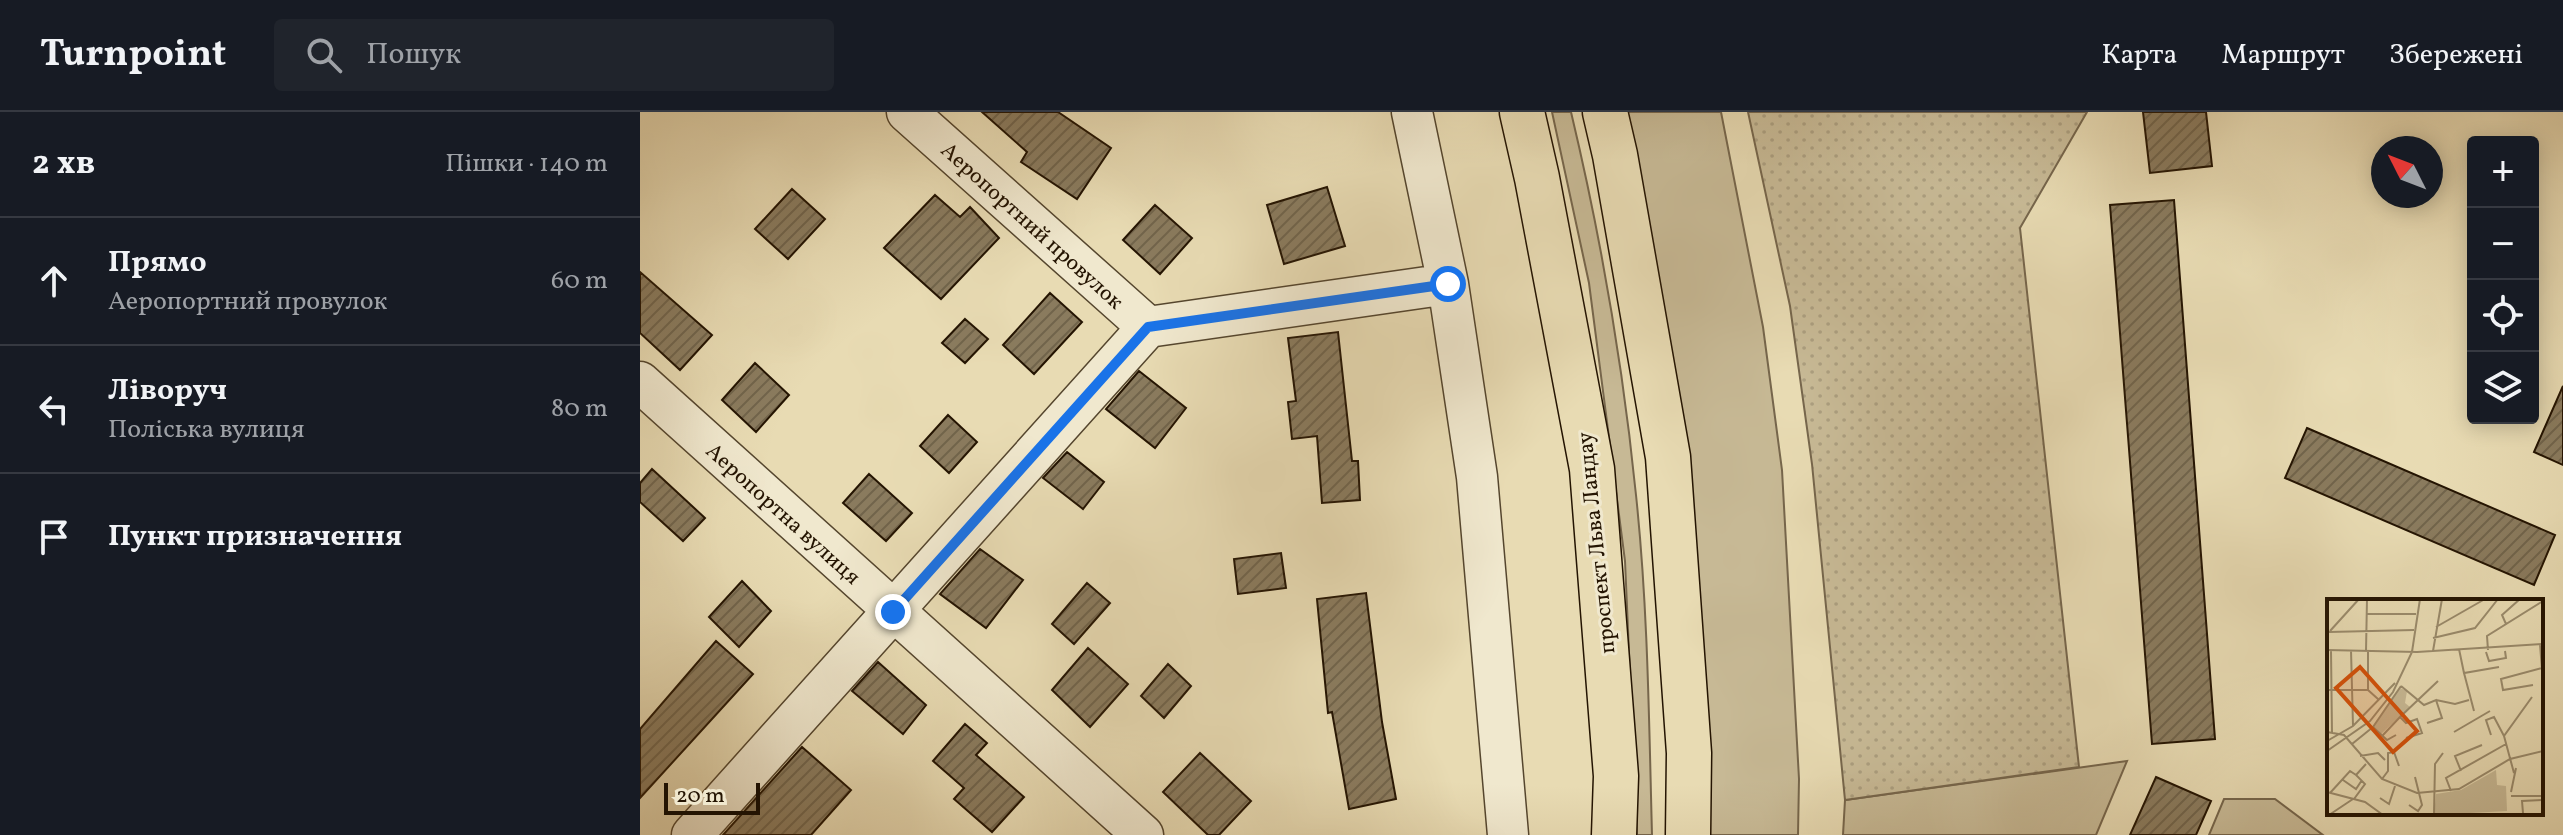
<!DOCTYPE html>
<html lang="uk">
<meta charset="utf-8">
<style>
body{margin:0;font-family:Vollkorn,serif;background:#20242c;color:#f1f3f6}
.controls{position:absolute;right:24px;top:24px;display:grid;overflow:hidden;border-radius:8px;box-shadow:0 4px 20px #0003}
.controls button{width:72px;height:72px;display:grid;place-items:center;padding:0;border:0;border-bottom:2px solid #363941;background:#171b24;color:#f1f3f6;font:40px sans-serif}
.compass{position:absolute;left:1731px;top:24px;width:72px;height:72px;border-radius:50%;background:#171b24;box-shadow:0 4px 20px #0003;rotate:312deg}
.scale{position:absolute;left:24px;bottom:20px;width:96px;box-sizing:border-box;padding-left:8px;border:4px solid #241402;border-top:0;font-size:22px;line-height:28px;white-space:nowrap;color:#241402;-webkit-text-stroke:6px #f0e8ce;paint-order:stroke}
.stop{position:absolute;width:24px;height:24px;margin:-18px;border:6px solid #1a73e8;border-radius:50%;background:#fff}
.stop.end{background:#1a73e8;border-color:#fff;box-shadow:0 2px 8px #0008}
.list{margin:0;padding:0;list-style:none}
h2{display:flex;justify-content:space-between;align-items:center;height:104px;margin:0;padding:0 32px;font-size:34px}
h2 small{font-size:26px;font-weight:400;color:#9ea1a6}
.list li{display:grid;grid-template-columns:52px 1fr auto;gap:24px;align-items:center;box-sizing:border-box;height:128px;padding:0 32px;border-top:2px solid #363941}
.list b{display:block;font-size:30px;white-space:nowrap}
.list p{margin:0;font-size:26px;white-space:nowrap;color:#9ea1a6}
.list em{font-size:26px;font-style:normal;color:#9ea1a6}
.icon{flex:none;width:44px;height:44px;fill:none;stroke:currentColor;stroke-width:2;stroke-linecap:round;stroke-linejoin:round}
.map{position:relative;flex:none;width:1923px;height:723px;overflow:hidden}
header{display:flex;align-items:center;gap:48px;box-sizing:border-box;height:112px;padding:0 40px;background:#171b24;border-bottom:2px solid #363941}
header strong{font-size:38px}
nav{display:flex;gap:44px;margin-inline-start:auto;font-size:28px}
.search{width:560px;height:72px;background:#20242c;display:flex;align-items:center;gap:20px;box-sizing:border-box;padding:0 28px;border-radius:8px;color:#9ea1a6;font-size:30px}
main{display:flex}
aside{flex:1;background:#171b24}
.map>svg:first-child{display:block}
.green{fill:#c7b995;stroke:#76664c;stroke-width:2}
.park{fill:url(#park-dots);stroke:#76664c;stroke-width:2}
.building{fill:url(#building-hatch);stroke:#241402;stroke-width:2}
.lines{fill:none;stroke-linecap:round;stroke-linejoin:round}
.street-casing{stroke:#55462e;stroke-width:43}
.primary-casing{stroke:#241402;stroke-width:47}
.street{stroke:#f0e8ce;stroke-width:40}
.primary{stroke:#e8dbb3;stroke-width:44}
.route{stroke:#1a73e8;stroke-width:10}
.labels{text-anchor:middle;stroke-width:6;stroke-linejoin:round;paint-order:stroke}
.street-label{font-size:22px;fill:#241402;stroke:#f0e8ce}
.inset-road{fill:none;stroke:#9a8b6c;stroke-width:2}
.view{fill:#d4520b;fill-opacity:0.15;stroke:#d4520b;stroke-width:4}
.inset-edge{fill:none;stroke:#241402;stroke-width:4}
</style>
<header>
<strong>Turnpoint</strong>
<div class="search"><svg class="icon" aria-label="search" viewBox="0 0 24 24"><circle cx="10" cy="10" r="6"/><path d="M15 15l6 6"/></svg>Пошук</div>
<nav><a>Карта</a><a>Маршрут</a><a>Збережені</a></nav>
</header>
<main>
<aside>
<h2>2 хв<small>Пішки · 140 m</small></h2>
<ul class="list">
<li><svg class="icon" aria-label="ahead" viewBox="0 0 24 24"><path d="M12 20V5M6 11l6-6 6 6"/></svg><div><b>Прямо</b><p>Аеропортний провулок</p></div><em>60 m</em></li>
<li><svg class="icon" aria-label="left" viewBox="0 0 24 24"><path d="M17 20v-9H6M10 6l-5 5 5 5"/></svg><div><b>Ліворуч</b><p>Поліська вулиця</p></div><em>80 m</em></li>
<li><svg class="icon" aria-label="arrive" viewBox="0 0 24 24"><path d="M6 21V4h12l-3 4 3 4H6"/></svg><div><b>Пункт призначення</b></div></li>
</ul>
</aside>
<div class="map">
<svg width="1923" height="723" viewBox="0 0 1923 723">
<defs>
<pattern id="park-dots" width="8" height="8" patternUnits="userSpaceOnUse" patternTransform="scale(2)"><rect width="8" height="8" fill="#c7b995"/><path d="M2 2h.1M6 6h.1" fill="none" stroke="#ab9e7f" stroke-width="1.8" stroke-linecap="round"/></pattern>
<pattern id="building-hatch" width="6" height="6" patternUnits="userSpaceOnUse" patternTransform="scale(2)"><rect width="6" height="6" fill="#8a7b5e"/><path d="M-1 1l2-2M0 6l6-6M5 7l2-2" fill="none" stroke="#71644b"/></pattern>
</defs>
<rect width="100%" height="100%" fill="#e8dbb3"/>
<filter id="stains"><feTurbulence type="fractalNoise" baseFrequency=".0025" numOctaves="4"/><feColorMatrix values="0 0 0 0 .2 0 0 0 0 .09 0 0 0 0 .02 0 0 0 .5 -.17"/></filter>
<radialGradient id="worn" r=".72"><stop offset=".6" stop-color="#630" stop-opacity="0"/><stop offset="1" stop-color="#630" stop-opacity=".3"/></radialGradient>
<!-- green -->
<path class="green" d="M 912,0 L 931,0 C 961,126 983,254 996,383 C 1008,496 1009,610 1012,723 L 997,723 L 985,449 L 949,171 Z
M 980,0 L 1081,0 L 1123,215 L 1142,358 L 1159,667 L 1158,723 L 1067,723 Z
M 1487,649 L 1456,723 L 1203,723 L 1205,688 Z
M 1584,687 L 1635,687 L 1683,723 L 1569,723 Z"/>
<!-- park -->
<path class="park" d="M 1108,0 L 1447,0 L 1380,116 L 1439,655 L 1205,688 L 1172,352 L 1150,194 Z"/>
<!-- building -->
<path class="building" d="M 342,0 L 418,0 L 471,36 L 437,87 L 381,50 L 387,40 Z
M 1503,0 L 1566,0 L 1572,54 L 1510,61 Z
M 687,75 L 705,134 L 644,152 L 627,93 Z
M 152,77 L 185,107 L 148,147 L 115,117 Z
M 295,83 L 320,105 L 330,95 L 359,126 L 301,187 L 244,136 Z
M 1534,88 L 1575,627 L 1512,632 L 1470,93 Z
M 515,93 L 552,126 L 520,162 L 483,128 Z
M 0,160 L 72,223 L 40,258 L 0,221 Z
M 410,181 L 442,210 L 394,262 L 363,233 Z
M 325,207 L 348,227 L 325,251 L 302,231 Z
M 698,220 L 712,349 L 718,349 L 720,388 L 682,391 L 677,324 L 652,327 L 648,290 L 656,289 L 648,226 Z
M 115,251 L 149,283 L 116,320 L 82,288 Z
M 499,259 L 546,296 L 515,336 L 466,297 Z
M 1923,274 L 1923,353 L 1894,340 Z
M 308,303 L 337,330 L 309,361 L 280,334 Z
M 1667,316 L 1915,423 L 1894,473 L 1645,366 Z
M 427,340 L 464,370 L 443,397 L 403,366 Z
M 12,357 L 65,406 L 43,429 L 0,390 L 0,371 Z
M 229,362 L 272,401 L 246,429 L 203,391 Z
M 340,437 L 383,468 L 346,516 L 300,482 Z
M 641,441 L 646,476 L 598,482 L 594,447 Z
M 102,469 L 131,499 L 99,535 L 69,505 Z
M 447,471 L 470,491 L 434,532 L 412,512 Z
M 726,481 L 742,610 L 756,687 L 709,697 L 692,600 L 688,601 L 677,487 Z
M 76,529 L 113,562 L 0,686 L 0,617 Z
M 448,536 L 488,572 L 450,615 L 412,578 Z
M 238,550 L 286,593 L 263,622 L 212,579 Z
M 528,552 L 551,574 L 524,606 L 501,584 Z
M 325,612 L 347,631 L 336,643 L 384,685 L 352,720 L 314,687 L 324,676 L 293,649 Z
M 162,635 L 211,678 L 171,723 L 83,723 Z
M 560,641 L 611,689 L 579,723 L 568,723 L 523,680 Z
M 1516,665 L 1571,689 L 1556,723 L 1490,723 Z"/>
<g class="lines">
<!-- street casing -->
<g class="street-casing">
<path id="street" d="M 267,0 L 508,215 L 808,172
M 772,0 L 808,172 L 837,365 L 868,723
M 0,270 L 503,723
M 52,723 L 508,215"/>
</g>
<!-- primary casing -->
<g class="primary-casing">
<path id="primary" d="M 882,0 L 897,66 L 952,357 L 976,664 L 974,723
M 965,0 L 975,43 L 1028,345 L 1049,641 L 1048,723"/>
</g>
<!-- street -->
<use href="#street" class="street"/>
<!-- primary -->
<use href="#primary" class="primary"/>
</g>
<g class="lines">
<!-- route -->
<path class="route" d="M 253,500 L 508,215 L 808,172"/>
</g>
<g class="labels">
<!-- street labels -->
<g class="street-label">
<text transform="translate(393 113) rotate(42)" y="8">Аеропортний провулок</text>
<text transform="translate(144 401) rotate(42)" y="8">Аеропортна вулиця</text>
<text transform="translate(955 431) rotate(-96)" y="8">проспект Льва Ландау</text>
</g>
</g>
<!-- overview -->
<g transform="translate(1687 487)">
<rect width="216" height="216" fill="#e8dbb3"/>
<path d="M 169,171 L 170,186 L 179,187 L 180,212 L 107,216 L 109,195 L 134,191 Z" fill="#c7b995"/>
<path d="M 73,89 L 80,92 L 78,104 L 83,108 L 54,135 L 46,128 Z" fill="#c7b995"/>
<path class="inset-road" d="M 40,15 L 89,15M 179,25 L 175,16 L 193,0M 109,28 L 158,0M 3,32 L 32,0M 2,33 L 87,31M 106,39 L 148,29 L 171,0M 213,45 L 216,84M 132,50 L 137,74 L 172,68M 0,51 L 90,53 L 216,45M 4,51 L 5,134M 24,51 L 26,127M 161,51 L 160,37 L 216,2M 39,52 L 40,0M 41,52 L 41,91 L 51,100M 106,52 L 115,0M 159,53 L 162,62 L 179,59 L 178,52M 137,74 L 147,112M 206,86 L 176,91 L 174,80 L 215,69M 74,87 L 97,106 L 109,101 L 115,119 L 100,124M 0,91 L 41,91M 109,101 L 128,105 L 142,101M 73,118 L 111,82M 46,128 L 74,87M 0,133 L 17,136 L 55,180 L 90,194 L 132,190 L 183,160 L 216,152M 127,133 L 163,112M 56,136 L 73,118 L 79,124 L 90,120 L 95,134 L 79,139M 164,136 L 159,121 L 167,118 L 177,137M 0,142 L 26,127 L 68,84M 25,145 L 46,128 L 60,141 L 69,136M 0,152 L 43,122 L 66,93 L 85,53 L 93,0M 33,157 L 51,154 L 58,161M 134,172 L 128,157 L 155,146M 187,174 L 177,137 L 205,98M 55,180 L 61,172 L 61,154 L 67,153 L 72,167M 16,181 L 29,190 L 35,181M 124,192 L 119,179 L 179,145M 0,193 L 38,203 L 56,216M 184,193 L 189,169M 3,194 L 23,172 L 29,176M 184,197 L 216,197M 53,199 L 62,205 L 68,187M 27,200 L 38,185 L 29,176 L 39,165M 82,206 L 91,212 L 95,206 L 88,178M 196,214 L 195,202 L 216,201M 2,216 L 26,200M 107,216 L 108,165 L 116,154"/>
<path class="view" d="M 33,68 L 90,132 L 66,153 L 9,89 Z"/>
<rect width="216" height="216" class="inset-edge"/>
</g>
<rect width="100%" height="100%" filter="url(#stains)"/>
<rect width="100%" height="100%" fill="url(#worn)"/>
</svg>
<div class="controls">
<button>+</button>
<button>−</button>
<button><svg class="icon" aria-label="locate" viewBox="0 0 24 24"><circle cx="12" cy="12" r="6"/><path d="M12 2v4M12 18v4M2 12h4M18 12h4"/></svg></button>
<button><svg class="icon" aria-label="layers" viewBox="0 0 24 24"><path d="M12 4l9 5-9 5-9-5zM3 14l9 5 9-5"/></svg></button>
</div>
<svg class="compass" viewBox="-18 -18 36 36"><path d="M0-13l5 13h-10z" fill="#e53935"/><path d="M0 13l5-13h-10z" fill="#9ea1a6"/></svg>
<div class="scale">20 m</div>
<div class="stop" style="left:808px;top:172px"></div>
<div class="stop end" style="left:253px;top:500px"></div>
</div>
</main>
